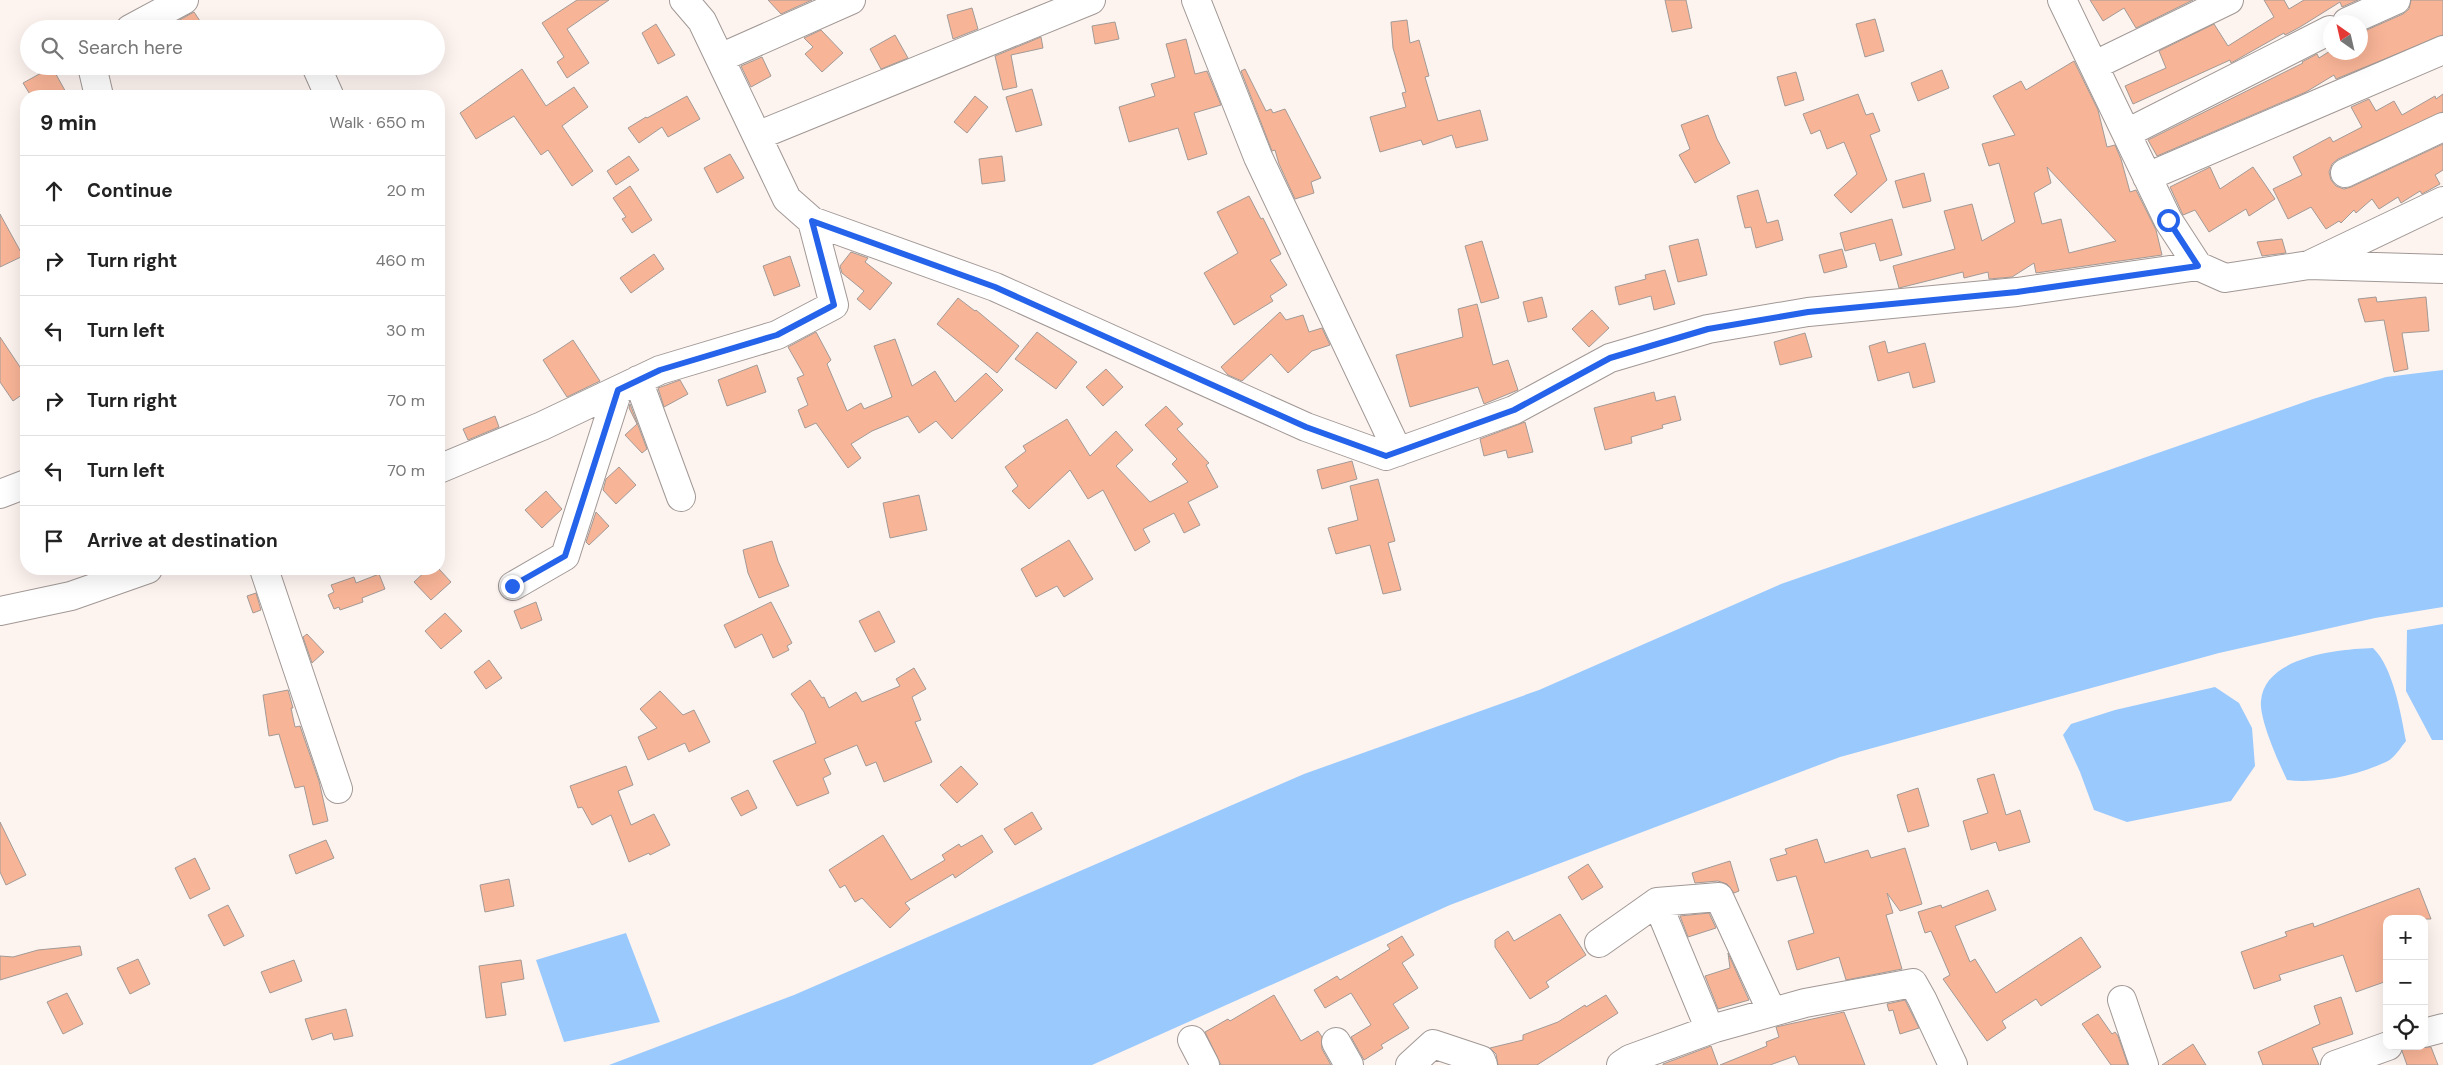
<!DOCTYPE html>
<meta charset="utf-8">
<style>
body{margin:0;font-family:"DM Sans",sans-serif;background:#f6f6f6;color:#222}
.controls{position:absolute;right:15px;bottom:15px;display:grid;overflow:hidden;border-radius:10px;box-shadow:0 5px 20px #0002}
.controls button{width:45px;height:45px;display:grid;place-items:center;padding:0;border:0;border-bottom:1px solid #e0e0e0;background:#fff;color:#222;font:25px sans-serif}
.compass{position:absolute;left:2323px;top:15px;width:45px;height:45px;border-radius:50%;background:#fff;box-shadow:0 5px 20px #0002;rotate:326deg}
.stop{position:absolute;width:15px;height:15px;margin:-11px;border:4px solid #2563eb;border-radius:50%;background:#fff}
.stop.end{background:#2563eb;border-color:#fff;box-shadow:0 1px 5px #0008}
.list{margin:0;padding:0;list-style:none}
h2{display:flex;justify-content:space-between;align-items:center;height:65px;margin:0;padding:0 20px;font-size:21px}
h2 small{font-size:16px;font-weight:400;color:#767676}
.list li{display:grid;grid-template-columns:32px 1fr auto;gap:15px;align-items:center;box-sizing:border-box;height:70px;padding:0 20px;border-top:1px solid #e0e0e0}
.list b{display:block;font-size:19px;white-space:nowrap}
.list em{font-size:16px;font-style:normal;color:#767676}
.icon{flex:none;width:28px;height:28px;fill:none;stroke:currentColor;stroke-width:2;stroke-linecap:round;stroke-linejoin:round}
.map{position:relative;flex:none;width:2443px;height:1065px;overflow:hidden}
.search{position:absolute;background:#fff;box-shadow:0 5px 20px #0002;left:20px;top:20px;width:425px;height:55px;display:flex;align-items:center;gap:12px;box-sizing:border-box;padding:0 18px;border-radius:28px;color:#767676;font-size:19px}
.panel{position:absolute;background:#fff;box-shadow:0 5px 20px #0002;left:20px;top:90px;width:425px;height:485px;border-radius:20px}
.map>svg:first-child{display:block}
.water{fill:#9ac9fd}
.building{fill:#f8b497;stroke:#a39a96;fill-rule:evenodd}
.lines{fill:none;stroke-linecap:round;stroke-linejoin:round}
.minor-casing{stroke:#a19895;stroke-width:30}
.minor{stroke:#fff;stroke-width:28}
.route{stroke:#2563eb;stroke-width:6}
</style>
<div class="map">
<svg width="2443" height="1065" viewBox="0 0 2443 1065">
<rect width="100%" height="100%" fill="#fdf4f0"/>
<!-- water -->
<path class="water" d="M 2443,370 L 2443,607 L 2375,618 L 2219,653 L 1840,757 L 1450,905 L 1092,1065 L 609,1065 L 794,995 L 1304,774 L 1539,690 L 1781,584 L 2313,399 L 2386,377 Z
M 2443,624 L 2443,740 L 2432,740 L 2406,691 L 2407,630 Z
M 2373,648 C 2393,667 2401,714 2406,741 C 2401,747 2395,757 2388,761 C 2359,775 2318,784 2287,780 C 2279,763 2259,719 2261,701 C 2264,656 2341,649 2373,648 Z
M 2215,687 L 2239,703 L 2252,728 L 2255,766 L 2231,801 L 2127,822 L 2094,810 L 2080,772 L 2063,735 L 2071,724 L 2115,710 Z
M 626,933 L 660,1022 L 564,1042 L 536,960 Z"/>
<!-- building -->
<path class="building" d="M 577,0 L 609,0 L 567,29 L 589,63 L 567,78 L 557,62 L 564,57 L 542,23 Z
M 768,0 L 812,0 L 781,14 Z
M 1665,0 L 1686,0 L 1692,28 L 1672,32 Z
M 2090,0 L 2193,0 L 2136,28 L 2124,8 L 2103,21 Z
M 2264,0 L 2284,0 L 2289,9 L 2304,0 L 2358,0 L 2342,7 L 2340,2 L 2300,27 L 2285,35 L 2284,33 L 2231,63 L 2230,60 L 2133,104 L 2125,86 L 2166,68 L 2159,51 L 2214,24 L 2228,46 L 2274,17 Z
M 2411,0 L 2443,0 L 2443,35 L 2336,79 L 2334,75 L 2306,92 L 2157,156 L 2148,140 L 2303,63 L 2302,62 L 2317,54 L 2319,58 L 2330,51 L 2360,52 L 2360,33 L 2403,14 L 2409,9 Z
M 972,8 L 978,29 L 953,39 L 947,15 Z
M 194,12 L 200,21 L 189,29 L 163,29 Z
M 1875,19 L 1884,51 L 1865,57 L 1856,24 Z
M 1407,20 L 1410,43 L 1419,40 L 1429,76 L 1425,77 L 1438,121 L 1480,110 L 1488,140 L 1456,148 L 1452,135 L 1423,145 L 1421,140 L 1380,152 L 1370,117 L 1406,107 L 1402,93 L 1406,92 L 1393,48 L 1391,22 Z
M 1115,22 L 1119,39 L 1095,44 L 1092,26 Z
M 656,24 L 675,55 L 658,64 L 642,33 Z
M 821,30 L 843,53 L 822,72 L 805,54 L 813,47 L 804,38 Z
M 895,35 L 908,58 L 881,69 L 870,49 Z
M 1041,37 L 1043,48 L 1011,55 L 1017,87 L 1003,90 L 995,56 Z
M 1186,39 L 1195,74 L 1207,71 L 1221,105 L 1194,113 L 1207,154 L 1188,160 L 1178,128 L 1129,142 L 1119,107 L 1155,96 L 1151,84 L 1175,77 L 1166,44 Z
M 762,57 L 771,76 L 751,87 L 741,66 Z
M 2074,61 L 2098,110 L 2107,147 L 2115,145 L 2121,159 L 2130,192 L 2136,190 L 2156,230 L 2162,255 L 2036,273 L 2034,263 L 2012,277 L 1989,279 L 1988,272 L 1964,278 L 1963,272 L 1899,288 L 1893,266 L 1955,249 L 1944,211 L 1972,204 L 1982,241 L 2015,222 L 1999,163 L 1989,166 L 1982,144 L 2015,135 L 1993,96 L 2021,81 L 2026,90 ZM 2047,167 L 2089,212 L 2116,241 L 2069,253 L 2061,219 L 2042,224 L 2034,193 L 2051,183 Z
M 52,67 L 68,96 L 31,96 L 23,83 Z
M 522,69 L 546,106 L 574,87 L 588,107 L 562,126 L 593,171 L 572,186 L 548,150 L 541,155 L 514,116 L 476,139 L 460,113 Z
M 1245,69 L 1266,111 L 1271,109 L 1273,113 L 1285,109 L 1321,178 L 1311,182 L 1314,193 L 1295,199 L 1279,164 L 1275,150 L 1272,151 L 1241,71 Z
M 1942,70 L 1949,88 L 1918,101 L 1911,83 Z
M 1796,72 L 1804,100 L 1785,106 L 1777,77 Z
M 1032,89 L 1042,125 L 1016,132 L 1006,97 Z
M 1858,94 L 1866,115 L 1873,113 L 1880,131 L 1870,135 L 1887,180 L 1851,213 L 1834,195 L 1857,174 L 1844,142 L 1827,149 L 1820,130 L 1811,134 L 1803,114 Z
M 2443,94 L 2443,112 L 2338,159 L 2332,164 L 2329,172 L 2331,180 L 2336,186 L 2344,189 L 2351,187 L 2443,144 L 2443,170 L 2435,175 L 2440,184 L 2422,194 L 2420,191 L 2401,203 L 2398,197 L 2379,209 L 2372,199 L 2356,213 L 2354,210 L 2341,223 L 2339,221 L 2326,229 L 2311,207 L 2288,219 L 2273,189 L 2302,175 L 2293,157 L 2330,137 L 2333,142 L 2362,127 L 2351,107 L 2369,99 L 2376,111 L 2394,101 L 2402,115 L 2435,96 L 2436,99 Z
M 687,96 L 700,119 L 668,137 L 662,127 L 639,143 L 628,128 L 646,117 L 647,118 Z
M 975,96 L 988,107 L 967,133 L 954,122 Z
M 1708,115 L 1717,139 L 1730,163 L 1695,183 L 1679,155 L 1690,149 L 1681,125 Z
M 730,154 L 744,178 L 717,193 L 704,168 Z
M 629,156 L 639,170 L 616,185 L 607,171 Z
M 1002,156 L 1005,181 L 982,184 L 979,159 Z
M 2210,167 L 2220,189 L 2253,167 L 2275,199 L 2249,216 L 2246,209 L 2209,232 L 2195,210 L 2183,215 L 2170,187 Z
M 1924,173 L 1931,201 L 1903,208 L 1895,181 Z
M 630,186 L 652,220 L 632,233 L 622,219 L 626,217 L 613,198 Z
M 1758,190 L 1767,223 L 1778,220 L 1783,240 L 1756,248 L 1751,227 L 1745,228 L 1737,196 Z
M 1249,196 L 1261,219 L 1263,218 L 1281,254 L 1270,260 L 1287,285 L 1270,296 L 1273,301 L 1234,325 L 1204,273 L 1238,253 L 1217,212 Z
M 0,214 L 23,256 L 0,267 Z
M 1892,219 L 1902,255 L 1880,261 L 1875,243 L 1845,251 L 1840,233 Z
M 1698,239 L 1707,275 L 1678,282 L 1669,246 Z
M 2282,239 L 2286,253 L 2262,256 L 2257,242 Z
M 1482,241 L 1499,298 L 1481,303 L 1465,246 Z
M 1842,249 L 1847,267 L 1824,273 L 1819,255 Z
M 851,252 L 868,258 L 865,262 L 892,283 L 870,310 L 857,299 L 864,291 L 842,273 L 840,266 Z
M 654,254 L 664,269 L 631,293 L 620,278 Z
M 790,256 L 800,286 L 774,296 L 763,266 Z
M 1665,270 L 1675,304 L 1654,310 L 1651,296 L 1619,305 L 1615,287 L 1646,279 L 1645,275 Z
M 1542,297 L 1547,317 L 1528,322 L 1523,302 Z
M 2376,297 L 2377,302 L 2426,297 L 2429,331 L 2402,333 L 2408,369 L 2394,372 L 2384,320 L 2365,322 L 2358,299 Z
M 958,298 L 975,311 L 976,310 L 1019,346 L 997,373 L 937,324 Z
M 1477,304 L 1493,365 L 1508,360 L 1518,390 L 1484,404 L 1478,387 L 1410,407 L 1396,355 L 1463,337 L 1458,309 Z
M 1592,310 L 1609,328 L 1589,347 L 1572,329 Z
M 1280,312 L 1286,320 L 1303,315 L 1309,332 L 1322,328 L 1330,345 L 1312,351 L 1288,373 L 1271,354 L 1242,381 L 1228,375 L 1221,367 Z
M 816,332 L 831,360 L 827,364 L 847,411 L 861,403 L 864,409 L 892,397 L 874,346 L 895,339 L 912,386 L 935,371 L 955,402 L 986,373 L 1003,390 L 952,439 L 936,421 L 919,433 L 908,416 L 872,431 L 851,444 L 861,458 L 848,468 L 816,423 L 805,428 L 798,410 L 808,405 L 797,378 L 804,375 L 788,347 Z
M 1037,332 L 1077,362 L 1056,389 L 1015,359 Z
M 1805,333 L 1812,357 L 1780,365 L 1774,342 Z
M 0,337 L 26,376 L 26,392 L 13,401 L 0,382 Z
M 573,340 L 600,381 L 567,397 L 543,360 Z
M 1885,341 L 1888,353 L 1925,343 L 1935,382 L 1913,388 L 1909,372 L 1878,381 L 1869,346 Z
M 757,365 L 766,392 L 727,406 L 718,380 Z
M 1106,369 L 1123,387 L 1103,406 L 1086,387 Z
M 680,380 L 688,394 L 664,407 L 658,388 Z
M 1654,392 L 1656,401 L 1675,396 L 1681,420 L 1662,425 L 1663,428 L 1631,437 L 1632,443 L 1605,450 L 1594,408 Z
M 630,404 L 647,449 L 642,453 L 625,435 L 637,424 L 629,408 Z
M 1166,406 L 1183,424 L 1177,429 L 1209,463 L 1206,465 L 1218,487 L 1188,502 L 1200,525 L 1184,533 L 1174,513 L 1143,529 L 1150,542 L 1135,551 L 1103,490 L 1088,499 L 1070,470 L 1029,509 L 1012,491 L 1018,486 L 1005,467 L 1026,451 L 1023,446 L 1067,419 L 1090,456 L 1116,431 L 1133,450 L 1116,466 L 1150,502 L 1188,482 L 1172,464 L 1177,459 L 1145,425 Z
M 495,416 L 499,427 L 468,440 L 463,429 Z
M 1525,422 L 1533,452 L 1508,458 L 1506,450 L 1484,456 L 1480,439 Z
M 1352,461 L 1357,479 L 1322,489 L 1317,470 Z
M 619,467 L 636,485 L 616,504 L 603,490 L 606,479 Z
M 1378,479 L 1395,541 L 1388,543 L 1401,590 L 1383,594 L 1370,545 L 1336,554 L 1328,528 L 1358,520 L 1350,486 Z
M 546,491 L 562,509 L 542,528 L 525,510 Z
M 919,495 L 927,530 L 890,538 L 883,503 Z
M 596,512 L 609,526 L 589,545 L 586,542 Z
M 1069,540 L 1093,579 L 1064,597 L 1057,586 L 1036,597 L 1021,569 Z
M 772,541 L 778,561 L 789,586 L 759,598 L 748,573 L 743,550 Z
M 428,569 L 439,569 L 451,582 L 431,600 L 414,582 Z
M 379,574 L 385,589 L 362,598 L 363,602 L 340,610 L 339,607 L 334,609 L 328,595 L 334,592 L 331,585 L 354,577 L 356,583 Z
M 256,593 L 261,610 L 253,613 L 247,596 Z
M 536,602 L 542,620 L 521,629 L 514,611 Z
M 771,602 L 792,643 L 787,646 L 789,650 L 773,658 L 762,634 L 735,648 L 724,625 Z
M 879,611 L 895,642 L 875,652 L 859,621 Z
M 445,613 L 462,631 L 441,649 L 425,631 Z
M 307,634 L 324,652 L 312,663 L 303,637 Z
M 489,660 L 502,678 L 486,689 L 474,672 Z
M 914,668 L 926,689 L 912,697 L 921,720 L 915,722 L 932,762 L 884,782 L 876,762 L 866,766 L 857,745 L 824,759 L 831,774 L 823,778 L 829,793 L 797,806 L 773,761 L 816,743 L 804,712 L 791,694 L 810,680 L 822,698 L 824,697 L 829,708 L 856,692 L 862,702 L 900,686 L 896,679 Z
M 288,690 L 293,708 L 291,708 L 295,727 L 300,726 L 319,781 L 328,821 L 313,825 L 304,786 L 295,788 L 279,734 L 269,736 L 263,695 Z
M 660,691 L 683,715 L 694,710 L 710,742 L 689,752 L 685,743 L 648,760 L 638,737 L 657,728 L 640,709 Z
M 626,766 L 633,785 L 618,791 L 631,825 L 654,814 L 670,845 L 650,855 L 649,853 L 629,862 L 611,815 L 592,825 L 582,807 L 578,808 L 570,786 Z
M 961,766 L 978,784 L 957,803 L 940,785 Z
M 1994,774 L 2006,815 L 2020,810 L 2030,842 L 1999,851 L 1996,842 L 1971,850 L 1963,821 L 1988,813 L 1977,779 Z
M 1918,788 L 1929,826 L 1908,832 L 1897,795 Z
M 748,790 L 757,808 L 741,816 L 731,798 Z
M 1032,812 L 1042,829 L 1015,845 L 1004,829 Z
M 0,822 L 26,875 L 6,885 L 0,872 Z
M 883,835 L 911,880 L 945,860 L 942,855 L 959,844 L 961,847 L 982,835 L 993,852 L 955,878 L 953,874 L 905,903 L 910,909 L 890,928 L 862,898 L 855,902 L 845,885 L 840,888 L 829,870 Z
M 1817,839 L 1825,863 L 1868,850 L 1871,858 L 1905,848 L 1922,904 L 1900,911 L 1887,893 L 1893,913 L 1886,915 L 1902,969 L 1846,980 L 1839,957 L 1797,970 L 1788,941 L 1814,933 L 1796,876 L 1777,881 L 1770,859 L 1787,854 L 1785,849 Z
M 326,840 L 334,858 L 296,874 L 289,855 Z
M 195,858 L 210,889 L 190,899 L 175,868 Z
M 1730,861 L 1739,891 L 1734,893 L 1727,884 L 1718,881 L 1695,883 L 1692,873 Z
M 1588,864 L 1603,887 L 1582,900 L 1568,877 Z
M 509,879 L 514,906 L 485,912 L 480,885 Z
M 2419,888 L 2431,919 L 2387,919 L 2387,981 L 2356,992 L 2343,955 L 2279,975 L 2281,980 L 2254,989 L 2241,952 L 2287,936 L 2285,932 L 2313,923 L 2314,927 Z
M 1988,890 L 1996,910 L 1955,926 L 1970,962 L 1975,959 L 1996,993 L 2081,937 L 2101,967 L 2041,1006 L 2036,999 L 2002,1021 L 2006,1028 L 1987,1041 L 1943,979 L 1950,975 L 1931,931 L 1925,933 L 1918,912 L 1941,905 L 1942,908 Z
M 228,905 L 244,936 L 224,946 L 208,915 Z
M 1709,913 L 1716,928 L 1688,937 L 1680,916 Z
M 1560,914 L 1586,955 L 1546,982 L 1549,987 L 1530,999 L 1495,947 L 1495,940 L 1508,931 L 1514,941 Z
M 1402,936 L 1414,955 L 1402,963 L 1418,988 L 1393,1004 L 1409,1028 L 1381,1045 L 1383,1048 L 1364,1060 L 1351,1037 L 1371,1025 L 1351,993 L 1325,1008 L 1314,990 L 1337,976 L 1340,980 L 1390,949 L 1387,945 Z
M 80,946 L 82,955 L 0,980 L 0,956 L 13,957 L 38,950 Z
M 1728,953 L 1749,1000 L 1718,1009 L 1705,976 L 1730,968 Z
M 138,959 L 150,984 L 130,994 L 117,968 Z
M 294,960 L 302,981 L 270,993 L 261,972 Z
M 521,960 L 524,979 L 501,983 L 506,1015 L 486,1018 L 479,966 Z
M 67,993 L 83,1024 L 63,1034 L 47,1002 Z
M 1274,995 L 1301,1041 L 1318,1031 L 1322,1037 L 1322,1049 L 1331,1065 L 1221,1065 L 1205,1032 L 1228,1019 L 1230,1021 Z
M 1606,995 L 1618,1013 L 1537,1065 L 1498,1065 L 1496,1054 L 1490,1048 L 1523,1040 L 1523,1035 L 1558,1022 L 1585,1005 L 1586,1007 Z
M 2341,997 L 2353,1034 L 2312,1048 L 2319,1065 L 2263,1065 L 2258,1052 L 2320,1024 L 2314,1006 Z
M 1905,1000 L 1919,1028 L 1900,1034 L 1893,1010 L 1889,1011 L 1887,1004 Z
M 346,1009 L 353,1036 L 334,1040 L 332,1033 L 312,1040 L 305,1019 Z
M 1844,1012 L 1865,1065 L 1799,1065 L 1795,1056 L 1770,1065 L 1720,1065 L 1767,1046 L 1766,1042 L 1779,1037 L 1776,1027 Z
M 2098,1014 L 2112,1034 L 2115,1032 L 2118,1036 L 2128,1065 L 2111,1065 L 2082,1024 Z
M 2193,1044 L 2206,1065 L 2162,1065 Z
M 1711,1046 L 1718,1065 L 1663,1065 L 1663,1064 Z
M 2403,1046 L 2431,1047 L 2438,1065 L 2407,1065 L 2402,1051 Z"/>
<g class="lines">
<!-- minor casing -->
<g class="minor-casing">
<path id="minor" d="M 684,0 L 702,21 L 787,199 L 812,221 L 995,287 L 1306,427 L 1386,456 L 1514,410 L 1610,358 L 1708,329 L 1808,312 L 2017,292 L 2198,266
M 1196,0 L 1258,157 L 1398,452
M 2062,0 L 2168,220 L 2198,266 L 2225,278 L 2309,265 L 2443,269
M 2347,22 L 2396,0
M 130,29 L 184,0
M 720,58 L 851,0
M 2095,65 L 2229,0
M 92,66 L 99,96
M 316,66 L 329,95 L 325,96
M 2127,133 L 2330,30
M 757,136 L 1091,0
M 2345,173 L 2443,127
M 2147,177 L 2443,50
M 2311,264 L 2443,201
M 638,380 L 681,497
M 439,469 L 542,426 L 660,370 L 777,335 L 834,305 L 812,221
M 0,494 L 26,484
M 264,569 L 338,789
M 513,586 L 565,556 L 618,390
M 0,611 L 71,596 L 148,569
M 1657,902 L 1710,1030
M 1599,943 L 1657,902 L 1719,897 L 1772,1012
M 2122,1000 L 2144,1065
M 2424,1033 L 2443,1028
M 1192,1040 L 1205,1065
M 1336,1042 L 1349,1065
M 1410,1065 L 1433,1044 L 1481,1060 L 1483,1065
M 1621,1065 L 1630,1059 L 1715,1028 L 1805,1003 L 1913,983 L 1922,999 L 1953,1065
M 2335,1065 L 2388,1046"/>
</g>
<!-- minor -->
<use href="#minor" class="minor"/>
</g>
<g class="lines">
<!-- route -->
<path class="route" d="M 512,586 L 565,556 L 618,390 L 660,370 L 777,335 L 834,305 L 812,221 L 995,287 L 1306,427 L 1386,456 L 1514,410 L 1610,358 L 1708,329 L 1808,312 L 2017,292 L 2198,266 L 2168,220"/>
</g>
</svg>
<div class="controls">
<button>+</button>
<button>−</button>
<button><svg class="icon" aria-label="locate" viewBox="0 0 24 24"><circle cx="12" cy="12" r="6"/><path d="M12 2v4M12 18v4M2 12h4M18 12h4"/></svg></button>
</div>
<svg class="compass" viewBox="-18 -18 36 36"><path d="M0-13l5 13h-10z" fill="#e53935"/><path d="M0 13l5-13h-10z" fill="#767676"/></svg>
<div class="stop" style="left:2168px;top:220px"></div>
<div class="stop end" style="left:512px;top:586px"></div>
<div class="search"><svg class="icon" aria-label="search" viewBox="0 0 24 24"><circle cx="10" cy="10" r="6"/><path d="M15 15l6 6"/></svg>Search here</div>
<section class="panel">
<h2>9 min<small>Walk · 650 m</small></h2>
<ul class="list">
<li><svg class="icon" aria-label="ahead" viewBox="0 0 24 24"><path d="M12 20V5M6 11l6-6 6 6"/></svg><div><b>Continue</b></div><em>20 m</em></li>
<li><svg class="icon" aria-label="right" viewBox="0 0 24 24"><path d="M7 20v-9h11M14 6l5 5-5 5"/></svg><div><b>Turn right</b></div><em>460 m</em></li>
<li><svg class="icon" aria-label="left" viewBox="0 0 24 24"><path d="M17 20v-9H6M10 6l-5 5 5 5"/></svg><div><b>Turn left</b></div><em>30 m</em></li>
<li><svg class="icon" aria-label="right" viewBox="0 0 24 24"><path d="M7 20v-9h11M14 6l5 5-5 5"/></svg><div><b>Turn right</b></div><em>70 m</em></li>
<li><svg class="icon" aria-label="left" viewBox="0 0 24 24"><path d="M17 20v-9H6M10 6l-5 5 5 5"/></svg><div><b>Turn left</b></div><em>70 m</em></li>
<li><svg class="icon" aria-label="arrive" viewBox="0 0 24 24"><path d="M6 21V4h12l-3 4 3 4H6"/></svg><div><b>Arrive at destination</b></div></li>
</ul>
</section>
</div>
